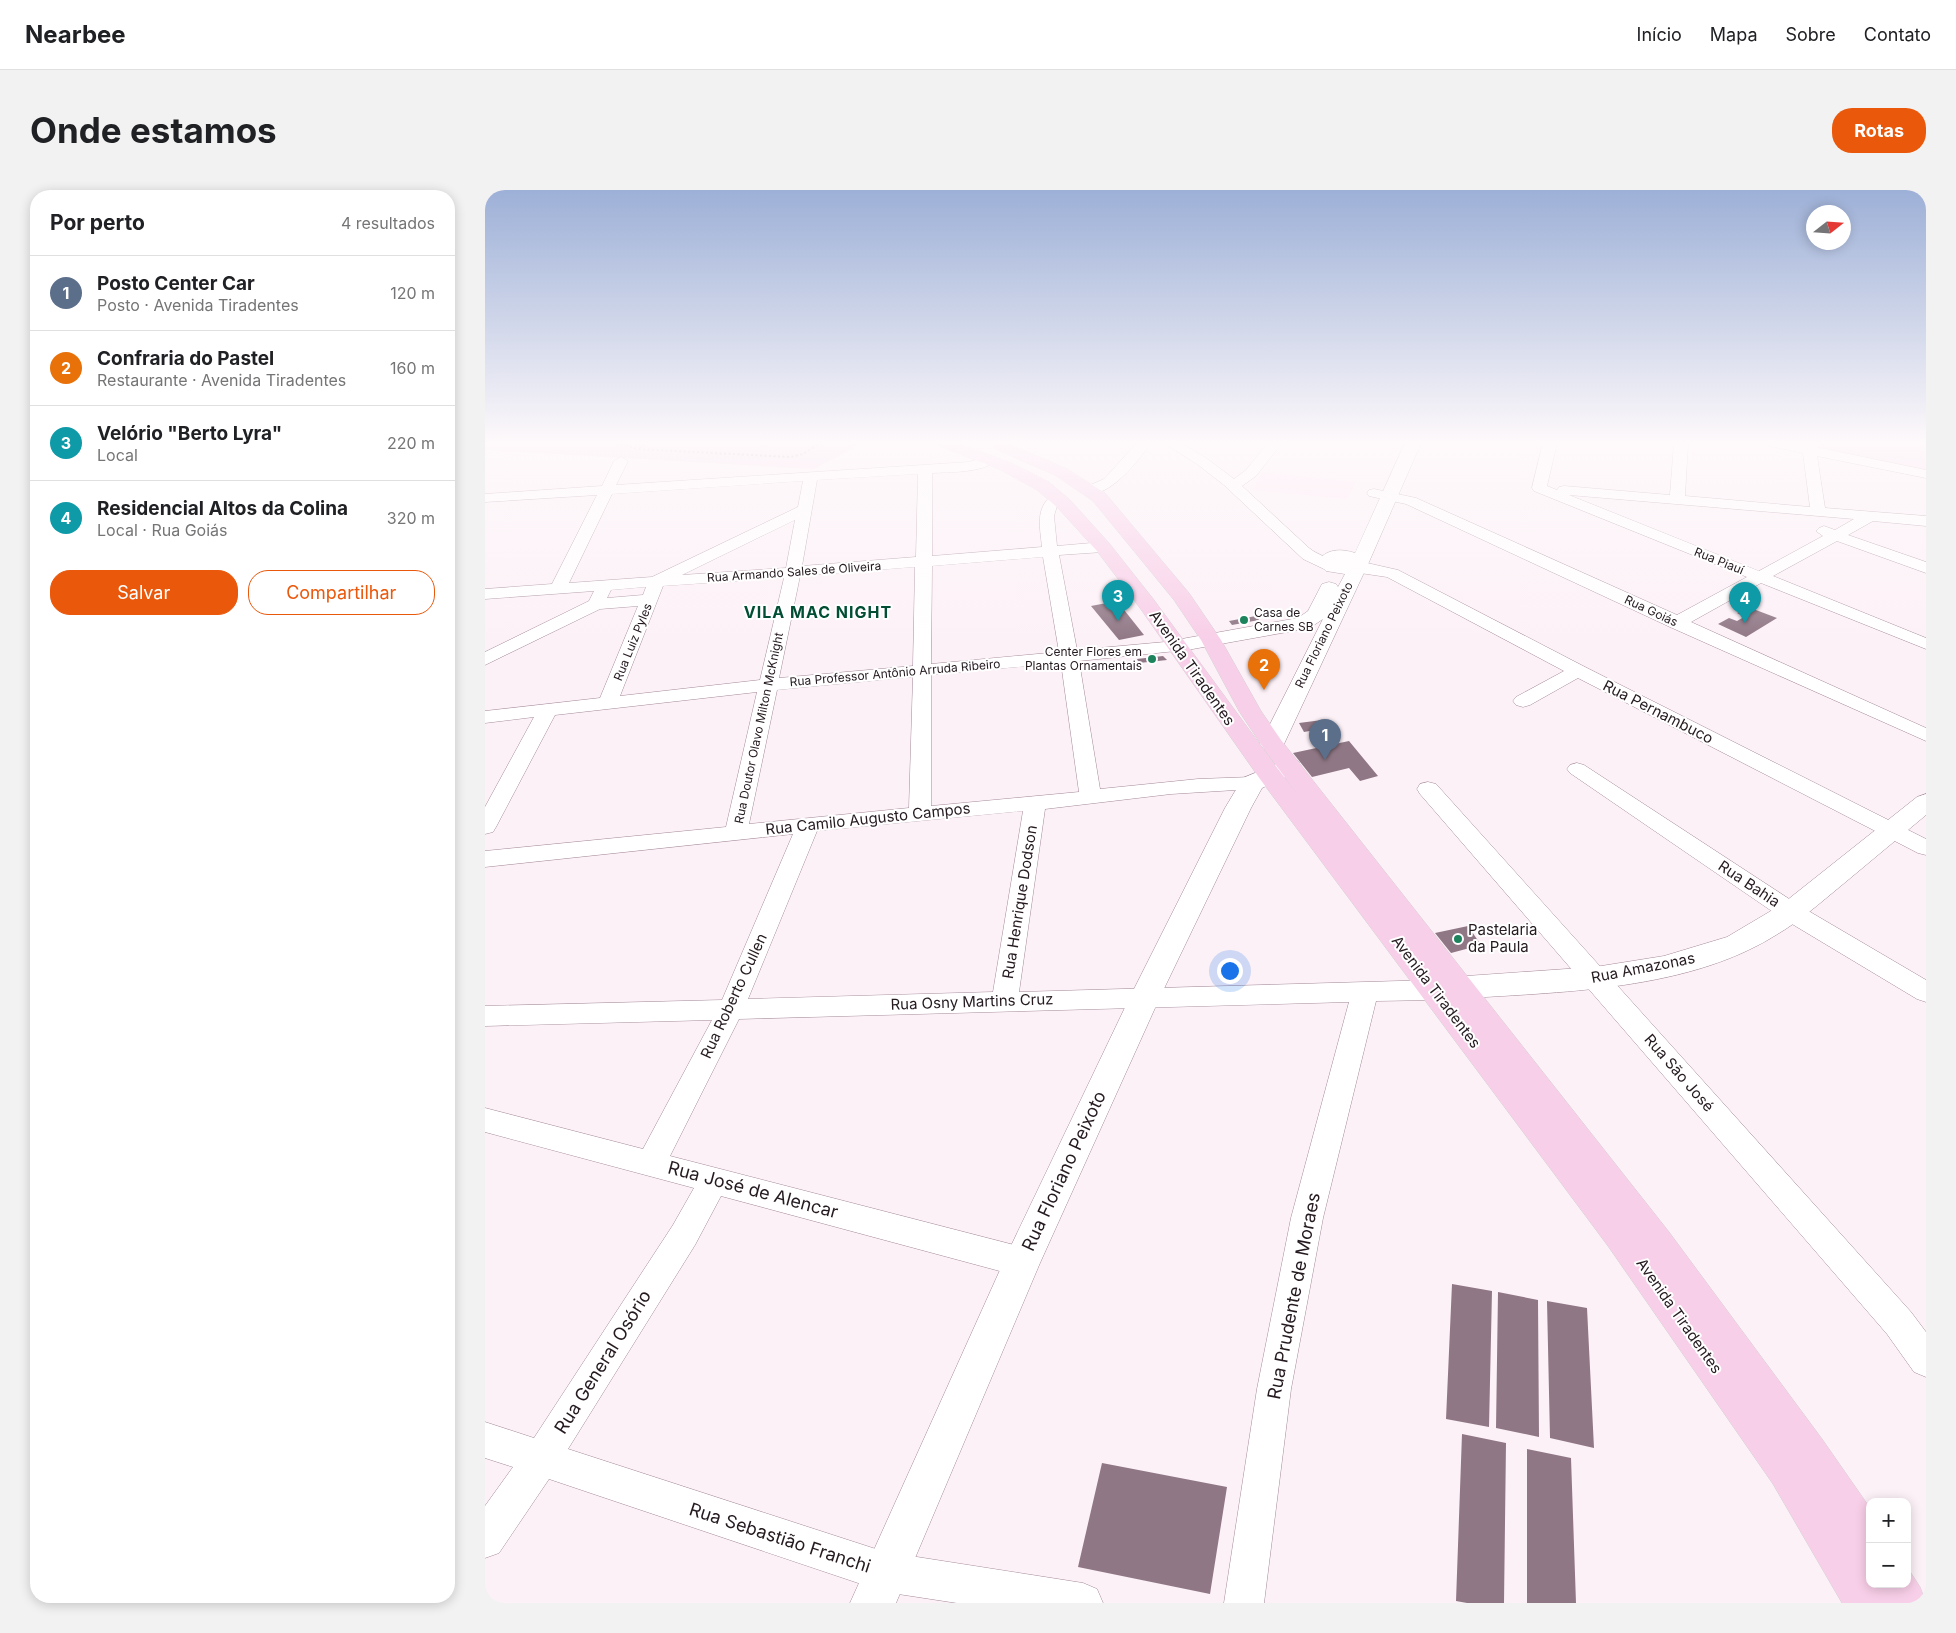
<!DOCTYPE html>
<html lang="pt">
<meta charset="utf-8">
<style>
body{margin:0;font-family:Inter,sans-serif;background:#f2f2f2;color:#202124}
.controls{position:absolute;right:15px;bottom:15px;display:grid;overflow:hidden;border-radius:10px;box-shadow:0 2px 12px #0003}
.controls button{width:45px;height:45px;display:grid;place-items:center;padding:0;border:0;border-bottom:1px solid #e0e0e0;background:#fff;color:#202124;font:25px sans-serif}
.compass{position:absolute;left:1321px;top:15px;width:45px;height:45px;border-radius:50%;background:#fff;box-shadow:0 2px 12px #0003;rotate:73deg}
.you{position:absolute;left:744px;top:780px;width:18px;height:18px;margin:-12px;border:4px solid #fff;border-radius:50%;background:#1a73e8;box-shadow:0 0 0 8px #1a73e833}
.badge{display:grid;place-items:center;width:32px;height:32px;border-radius:50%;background:#ea580c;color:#fff;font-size:16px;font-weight:700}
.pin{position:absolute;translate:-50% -41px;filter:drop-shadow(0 1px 2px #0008)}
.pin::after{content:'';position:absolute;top:26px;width:18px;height:15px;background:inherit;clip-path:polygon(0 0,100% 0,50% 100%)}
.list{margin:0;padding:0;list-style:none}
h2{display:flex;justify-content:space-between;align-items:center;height:65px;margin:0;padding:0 20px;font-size:21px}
h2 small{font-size:16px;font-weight:400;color:#757577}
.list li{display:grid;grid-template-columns:32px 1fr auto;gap:15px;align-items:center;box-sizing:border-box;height:75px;padding:0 20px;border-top:1px solid #e0e0e0}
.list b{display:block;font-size:19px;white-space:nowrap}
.list p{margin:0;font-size:16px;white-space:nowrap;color:#757577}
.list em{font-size:16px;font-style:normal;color:#757577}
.actions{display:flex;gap:10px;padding:15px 20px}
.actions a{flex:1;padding:11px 0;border:1px solid #ea580c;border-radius:20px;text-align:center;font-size:18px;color:#ea580c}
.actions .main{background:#ea580c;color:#fff}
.map{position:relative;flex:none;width:1441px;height:1413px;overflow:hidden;border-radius:20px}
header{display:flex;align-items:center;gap:30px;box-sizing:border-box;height:70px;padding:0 25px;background:#fff;border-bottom:1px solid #e0e0e0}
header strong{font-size:24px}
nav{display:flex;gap:28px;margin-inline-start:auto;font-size:18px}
.intro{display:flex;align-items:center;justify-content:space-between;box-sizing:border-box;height:120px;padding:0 30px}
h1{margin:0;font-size:35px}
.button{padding:12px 22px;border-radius:20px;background:#ea580c;color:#fff;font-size:18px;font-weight:700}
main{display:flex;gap:30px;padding:0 30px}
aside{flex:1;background:#fff;border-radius:20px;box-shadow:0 2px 12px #0003}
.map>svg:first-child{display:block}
.built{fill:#fde6f3}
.green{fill:#f5d6e7}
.building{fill:#907785}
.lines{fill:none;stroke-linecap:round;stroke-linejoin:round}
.street-casing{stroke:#a48a99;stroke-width:1}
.secondary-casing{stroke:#a48a99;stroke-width:1}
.primary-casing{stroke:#d3d1d2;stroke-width:1}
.path{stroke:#877c82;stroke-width:2;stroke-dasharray:2 2.5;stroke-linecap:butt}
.street{fill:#fff;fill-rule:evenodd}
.secondary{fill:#fff;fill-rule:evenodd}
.primary{fill:#f8cfe8;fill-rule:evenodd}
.poi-dot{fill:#1c835d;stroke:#fff;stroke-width:2}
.labels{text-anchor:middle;stroke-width:4;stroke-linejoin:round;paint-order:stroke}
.far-street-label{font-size:12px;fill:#241a20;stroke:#fff}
.far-poi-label{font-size:12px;fill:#241a20;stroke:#fff;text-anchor:start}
.street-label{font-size:15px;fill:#241a20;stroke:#fff}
.poi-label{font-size:15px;fill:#241a20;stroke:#fff;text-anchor:start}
.far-district-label{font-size:16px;font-weight:bold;letter-spacing:1px;fill:#024e35;stroke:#fff}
.near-street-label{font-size:18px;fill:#241a20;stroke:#fff}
</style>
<header>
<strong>Nearbee</strong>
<nav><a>Início</a><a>Mapa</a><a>Sobre</a><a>Contato</a></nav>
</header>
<div class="intro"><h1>Onde estamos</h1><a class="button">Rotas</a></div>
<main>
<aside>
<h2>Por perto<small>4 resultados</small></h2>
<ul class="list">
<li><span class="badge" style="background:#5c6f8a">1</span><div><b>Posto Center Car</b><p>Posto · Avenida Tiradentes</p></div><em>120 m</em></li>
<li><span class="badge" style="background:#e8710a">2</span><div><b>Confraria do Pastel</b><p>Restaurante · Avenida Tiradentes</p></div><em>160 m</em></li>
<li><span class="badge" style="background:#0f9aa8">3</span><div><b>Velório &quot;Berto Lyra&quot;</b><p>Local</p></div><em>220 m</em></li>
<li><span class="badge" style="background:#0f9aa8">4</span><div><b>Residencial Altos da Colina</b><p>Local · Rua Goiás</p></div><em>320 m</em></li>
</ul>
<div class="actions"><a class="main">Salvar</a><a>Compartilhar</a></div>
</aside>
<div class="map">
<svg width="1441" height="1413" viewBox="0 0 1441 1413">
<rect width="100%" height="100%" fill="#fcf1f7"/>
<!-- built -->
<path class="built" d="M 777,283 L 871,292 L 862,309 L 767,300 Z"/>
<!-- green -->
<path class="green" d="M 0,253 L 377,253 L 329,279 L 0,260 Z
M 1335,253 L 1441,253 L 1441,281 L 1336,259 Z"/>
<!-- building -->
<path class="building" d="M 632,411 L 659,445 L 634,450 L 606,416 Z
M 1263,417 L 1292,428 L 1261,447 L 1233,434 L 1244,428 L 1252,431 L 1259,427 L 1252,423 Z
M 771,426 L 774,430 L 747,435 L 744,431 Z
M 678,466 L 682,470 L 654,473 L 652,469 Z
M 837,530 L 842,538 L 819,542 L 814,533 Z
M 864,551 L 893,586 L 875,591 L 864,578 L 827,587 L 808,563 Z
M 983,736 L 996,755 L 966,763 L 950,743 Z
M 967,1094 L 1007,1101 L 1004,1237 L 961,1229 Z
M 1013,1102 L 1053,1110 L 1054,1247 L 1011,1238 Z
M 1062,1111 L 1102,1118 L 1109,1258 L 1065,1248 Z
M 977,1244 L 1021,1253 L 1019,1413 L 982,1413 L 971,1411 Z
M 1042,1259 L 1086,1268 L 1091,1413 L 1042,1413 Z
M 617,1273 L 742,1297 L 725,1404 L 593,1377 Z"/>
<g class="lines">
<!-- street casing -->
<g class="street-casing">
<path id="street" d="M 652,253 L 666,253 C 654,270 624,309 601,303 L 599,300 L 601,297 L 619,289 Z
M 679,253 L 696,253 L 721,268 L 749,289 L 761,280 L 783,253 L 797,253 L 771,286 L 757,296 L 824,358 C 832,365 847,368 853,376 L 851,379 L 839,379 L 818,369 L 739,295 L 712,274 Z
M 1058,253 L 1072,253 L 1062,296 L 1072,300 L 1074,297 L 1079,296 L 1185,305 L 1189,253 L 1203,253 L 1200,306 L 1325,317 L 1318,263 L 1285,256 L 1283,253 L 1330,253 L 1330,257 L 1441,280 L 1441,288 L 1332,266 L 1340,318 L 1441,326 L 1441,336 L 1388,331 L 1363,345 L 1441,372 L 1441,383 L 1352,351 L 1288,386 L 1441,448 L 1441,459 L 1276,393 L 1206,432 L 1441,538 L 1441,551 L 1185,437 L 921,314 L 884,306 L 882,303 L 884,300 L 889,299 L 931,308 L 1192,425 L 1262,387 L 1049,301 L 1047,298 ZM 1084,305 L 1369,329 L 1350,340 L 1339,336 L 1334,338 L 1331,341 L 1338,346 L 1274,381 Z
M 504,266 L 509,267 L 511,270 C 500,283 463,282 447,283 L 447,366 L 557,357 C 555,337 550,319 567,305 L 577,305 L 579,308 L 572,316 L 569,326 L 572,356 L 618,352 L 624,354 L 626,357 L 624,360 L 618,362 L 574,365 L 592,460 L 691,451 L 697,452 L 700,456 L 697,460 L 691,461 L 594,471 L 615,599 L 713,589 L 767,587 L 774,588 L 778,593 L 774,598 L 767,599 L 686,604 L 560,619 L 534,802 L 949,790 L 958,793 L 962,800 L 958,807 L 949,810 L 891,811 L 838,1028 L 806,1199 L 779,1413 L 739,1413 L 772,1199 L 806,1028 L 864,812 L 254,829 L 185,966 L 537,1057 L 548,1062 L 553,1072 L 548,1082 L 537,1087 L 236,1006 L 210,1055 L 83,1259 L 400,1362 L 598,1393 L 612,1399 L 618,1413 L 472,1413 L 400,1402 L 64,1289 L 14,1363 L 0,1368 L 0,1316 L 28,1277 L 0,1268 L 0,1232 L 49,1248 L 188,1035 L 209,998 L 0,942 L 0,918 L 158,959 L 227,830 L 0,836 L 0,816 L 237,810 L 308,644 L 0,677 L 0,661 L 241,637 L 272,502 L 70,525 L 11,637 L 8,642 L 0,644 L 0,617 L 49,527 L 0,533 L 0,521 L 115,508 L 153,416 L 115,419 L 0,475 L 0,462 L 104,411 L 109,401 L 0,409 L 0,399 L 67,394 L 112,305 L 0,312 L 0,304 L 117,296 L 129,271 L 136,267 L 143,271 L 131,295 L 484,272 ZM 433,284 L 431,367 L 317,376 L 332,290 ZM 318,291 L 313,317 L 167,387 L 84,393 L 127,304 ZM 310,330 L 301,378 L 197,385 ZM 558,367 L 574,462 L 446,474 L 447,376 ZM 430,377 L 428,476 L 294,488 L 315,386 ZM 299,388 L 275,490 L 135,506 L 178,396 ZM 161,397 L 158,405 L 122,408 L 126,400 ZM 576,473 L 594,602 L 446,616 L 446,485 ZM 428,487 L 424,618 L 264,634 L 292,500 ZM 538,621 L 508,802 L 263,809 L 332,641 Z
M 861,372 L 882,373 L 913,380 L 1100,477 L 1441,649 L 1441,665 L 1433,663 L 1093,488 L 1045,515 L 1038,517 L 1031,515 L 1028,511 L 1031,507 L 1079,481 L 902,387 L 855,380 L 853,377 L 855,374 Z
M 1092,573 L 1099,575 L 1315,716 L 1441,790 L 1441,812 L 1432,809 L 1297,728 L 1085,583 L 1082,579 L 1085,575 Z
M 943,592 L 951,594 L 1426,1122 L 1441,1142 L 1441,1187 L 1429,1182 L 1402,1144 L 935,604 L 932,599 L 935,594 Z"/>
</g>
<!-- secondary casing -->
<g class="secondary-casing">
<path id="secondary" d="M 920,253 L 936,253 L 884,372 L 799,554 L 795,559 L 787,561 L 779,559 L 775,554 L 838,429 L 826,437 L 819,439 L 691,462 L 684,460 L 681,456 L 684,452 L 691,450 L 813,428 L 823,421 L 837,394 L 844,392 L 851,394 L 853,397 L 860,384 L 841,381 L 832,372 C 841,359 855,358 870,363 Z
M 804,569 L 813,571 L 816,576 L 813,581 L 777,598 L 766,618 L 675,807 L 555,1073 L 411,1413 L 365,1413 L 524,1060 L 645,807 L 740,618 L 758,588 Z
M 1441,604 L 1441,625 C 1413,648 1385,672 1357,695 C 1335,713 1315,731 1291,745 C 1197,804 1061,802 953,810 L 942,807 L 938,799 L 942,791 L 953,788 L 1110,777 L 1179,766 L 1242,747 L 1296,715 L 1432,607 Z"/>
</g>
<!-- primary casing -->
<g class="primary-casing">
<path id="primary" d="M 451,253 L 473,253 L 526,273 L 564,292 L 585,310 L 624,353 L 669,410 L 793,579 L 813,605 L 779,559 L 754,521 L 716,450 L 689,410 L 608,311 L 570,285 L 510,259 L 508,256 L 510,253 L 522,253 L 582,279 L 620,303 L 704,403 L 736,450 L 776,521 L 796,550 L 1184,1042 L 1337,1249 L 1385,1318 L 1385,1394 L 1422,1394 L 1422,1377 L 1435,1397 L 1441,1413 L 1357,1413 L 1288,1294 L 1123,1056 L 775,589 L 655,418 L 612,361 L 573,318 L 552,300 L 514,279 L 454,256 Z"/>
</g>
<!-- path -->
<path class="path" d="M 132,253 L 153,259 L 305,267 L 318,264 L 335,253
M 154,258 L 162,253"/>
<!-- street -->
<use href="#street" class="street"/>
<!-- secondary -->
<use href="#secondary" class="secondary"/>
<!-- primary -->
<use href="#primary" class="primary"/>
</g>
<!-- sky -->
<linearGradient id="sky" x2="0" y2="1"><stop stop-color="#9db0d7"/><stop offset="0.56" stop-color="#fef9fb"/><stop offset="1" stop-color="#fef9fb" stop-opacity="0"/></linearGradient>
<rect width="1441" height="451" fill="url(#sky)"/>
<!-- markers -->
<g class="poi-dot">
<circle cx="759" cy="430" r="5"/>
<circle cx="667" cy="469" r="5"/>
<circle cx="973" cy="749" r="5"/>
</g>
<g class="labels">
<!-- far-street labels -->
<g class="far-street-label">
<text transform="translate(1234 371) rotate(22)" y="4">Rua Piauí</text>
<text transform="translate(309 382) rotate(-4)" y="4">Rua Armando Sales de Oliveira</text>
<text transform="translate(1166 421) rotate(25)" y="4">Rua Goiás</text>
<text transform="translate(839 445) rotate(-64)" y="4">Rua Floriano Peixoto</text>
<text transform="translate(148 452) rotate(-68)" y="4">Rua Luiz Pyles</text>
<text transform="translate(410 483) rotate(-5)" y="4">Rua Professor Antônio Arruda Ribeiro</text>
<text transform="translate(274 538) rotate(-78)" y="4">Rua Doutor Olavo Milton McKnight</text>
</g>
<!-- far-poi labels -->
<g class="far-poi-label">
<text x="769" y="427">Casa de<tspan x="769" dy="14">Carnes SB</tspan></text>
<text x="657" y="466" text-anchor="end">Center Flores em<tspan x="657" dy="14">Plantas Ornamentais</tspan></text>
</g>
<!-- street labels -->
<g class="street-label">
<text transform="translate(707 478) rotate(55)" y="5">Avenida Tiradentes</text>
<text transform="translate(1173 522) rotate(27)" y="5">Rua Pernambuco</text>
<text transform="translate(383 629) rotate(-6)" y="5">Rua Camilo Augusto Campos</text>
<text transform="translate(1264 694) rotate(34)" y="5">Rua Bahia</text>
<text transform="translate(535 712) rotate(-81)" y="5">Rua Henrique Dodson</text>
<text transform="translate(1158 778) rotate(-11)" y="5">Rua Amazonas</text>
<text transform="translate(951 802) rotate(53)" y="5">Avenida Tiradentes</text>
<text transform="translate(249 806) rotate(-65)" y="5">Rua Roberto Cullen</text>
<text transform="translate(487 812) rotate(-2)" y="5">Rua Osny Martins Cruz</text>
<text transform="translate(1194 883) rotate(49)" y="5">Rua São José</text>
<text transform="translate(1194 1126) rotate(55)" y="5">Avenida Tiradentes</text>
</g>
<!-- poi labels -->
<g class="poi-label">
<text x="983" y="745">Pastelaria<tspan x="983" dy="17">da Paula</tspan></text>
</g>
<!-- far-district labels -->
<g class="far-district-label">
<text x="333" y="428">VILA MAC NIGHT</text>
</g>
<!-- near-street labels -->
<g class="near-street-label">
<text transform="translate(579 981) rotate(-65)" y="6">Rua Floriano Peixoto</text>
<text transform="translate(268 1000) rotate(15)" y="6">Rua José de Alencar</text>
<text transform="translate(809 1106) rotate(-79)" y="6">Rua Prudente de Moraes</text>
<text transform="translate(118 1172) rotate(-58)" y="6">Rua General Osório</text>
<text transform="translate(295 1348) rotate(18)" y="6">Rua Sebastião Franchi</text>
</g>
</g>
</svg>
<div class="controls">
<button>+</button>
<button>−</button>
</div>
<svg class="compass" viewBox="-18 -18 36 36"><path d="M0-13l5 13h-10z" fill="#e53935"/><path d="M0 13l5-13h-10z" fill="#757577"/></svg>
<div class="you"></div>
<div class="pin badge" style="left:840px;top:570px;background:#5c6f8a">1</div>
<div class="pin badge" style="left:779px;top:500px;background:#e8710a">2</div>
<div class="pin badge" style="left:633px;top:431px;background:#0f9aa8">3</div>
<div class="pin badge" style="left:1260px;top:433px;background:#0f9aa8">4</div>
</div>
</main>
